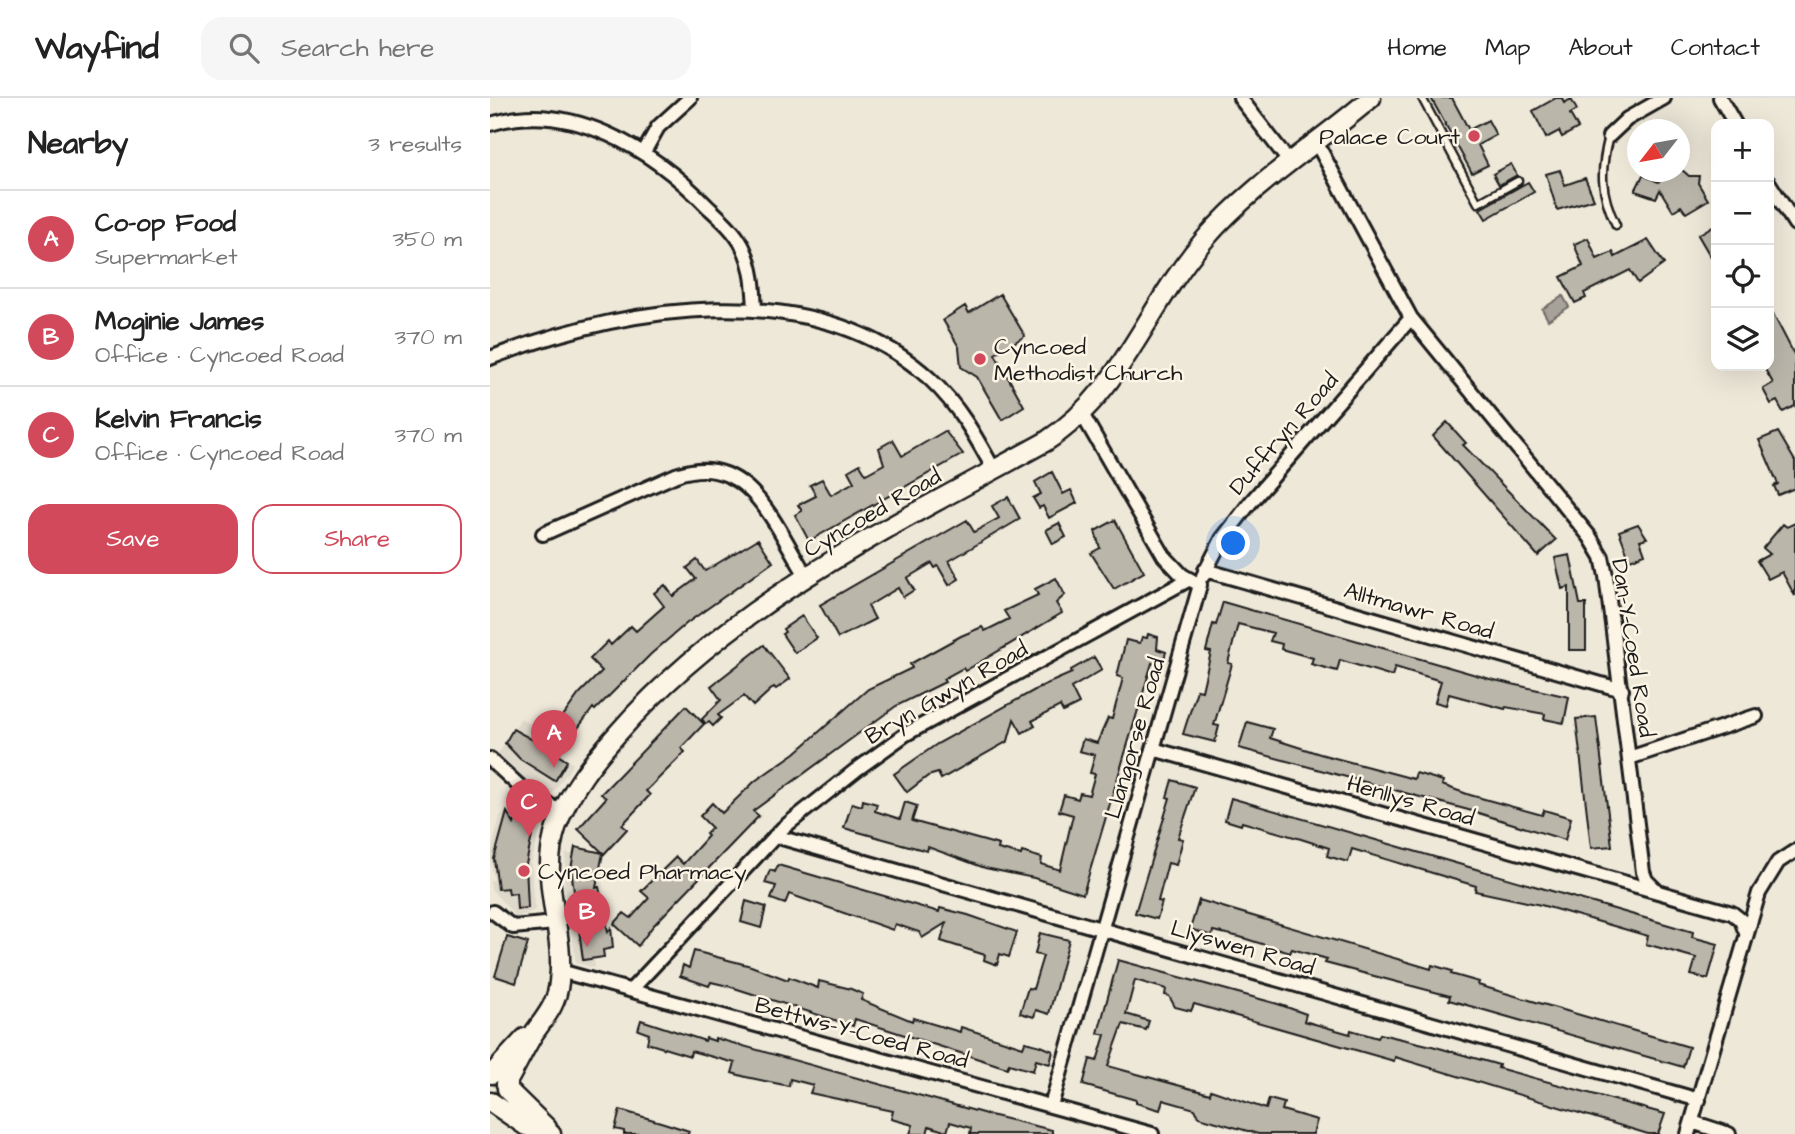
<!DOCTYPE html>
<meta charset="utf-8">
<style>
body{margin:0;font-family:"Architects Daughter",sans-serif;background:#f6f6f6;color:#222}
.controls{position:absolute;right:21px;top:21px;display:grid;overflow:hidden;border-radius:14px;box-shadow:0 7px 28px #0002}
.controls button{width:63px;height:63px;display:grid;place-items:center;padding:0;border:0;border-bottom:2px solid #e0e0e0;background:#fff;color:#222;font:35px sans-serif}
.compass{position:absolute;left:1137px;top:21px;width:63px;height:63px;border-radius:50%;background:#fff;box-shadow:0 7px 28px #0002;rotate:239deg}
.you{position:absolute;left:744px;top:446px;width:24px;height:24px;margin:-18px;border:5px solid #fff;border-radius:50%;background:#1a73e8;box-shadow:0 0 0 10px #1a73e833}
.badge{display:grid;place-items:center;width:46px;height:46px;border-radius:50%;background:#d1495b;color:#fff;font-size:23px;font-weight:700}
.pin{position:absolute;translate:-50% -58px;filter:drop-shadow(0 2px 4px #0008)}
.pin::after{content:'';position:absolute;top:37px;width:24px;height:21px;background:inherit;clip-path:polygon(0 0,100% 0,50% 100%)}
.list{margin:0;padding:0;list-style:none}
h2{display:flex;justify-content:space-between;align-items:center;height:91px;margin:0;padding:0 28px;font-size:30px}
h2 small{font-size:23px;font-weight:400;color:#767676}
.list li{display:grid;grid-template-columns:46px 1fr auto;gap:21px;align-items:center;box-sizing:border-box;height:98px;padding:0 28px;border-top:2px solid #e0e0e0}
.list b{display:block;font-size:26px;white-space:nowrap}
.list p{margin:0;font-size:23px;white-space:nowrap;color:#767676}
.list em{font-size:23px;font-style:normal;color:#767676}
.actions{display:flex;gap:14px;padding:21px 28px}
.actions a{flex:1;padding:16px 0;border:2px solid #d1495b;border-radius:21px;text-align:center;font-size:24px;color:#d1495b}
.actions .main{background:#d1495b;color:#fff}
.icon{flex:none;width:38px;height:38px;fill:none;stroke:currentColor;stroke-width:2;stroke-linecap:round;stroke-linejoin:round}
.map{position:relative;flex:none;width:1305px;height:1036px;overflow:hidden}
header{display:flex;align-items:center;gap:42px;box-sizing:border-box;height:98px;padding:0 35px;background:#fff;border-bottom:2px solid #e0e0e0}
header strong{font-size:33px}
nav{display:flex;gap:38px;margin-inline-start:auto;font-size:24px}
.search{width:490px;height:63px;background:#f6f6f6;display:flex;align-items:center;gap:18px;box-sizing:border-box;padding:0 24px;border-radius:21px;color:#767676;font-size:26px}
main{display:flex}
aside{flex:1;background:#fff}
.map>svg:first-child{display:block}
.built{fill:#ded9cb}
.water{fill:#a7a299;stroke:#6f6c67;stroke-width:2}
.building{fill:#bab6aa;stroke:#1c1c1c;stroke-width:2}
.lines{fill:none;stroke-linecap:round;stroke-linejoin:round}
.lane-casing{stroke:#1c1c1c;stroke-width:11}
.street-casing{stroke:#1c1c1c;stroke-width:18}
.secondary-casing{stroke:#1c1c1c;stroke-width:23}
.lane{stroke:#fcf5e5;stroke-width:6}
.street{stroke:#fcf5e5;stroke-width:12}
.secondary{stroke:#fcf5e5;stroke-width:18}
.poi-dot{fill:#d1495b;stroke:#fcf5e5;stroke-width:2.5}
.labels{text-anchor:middle;stroke-width:5;stroke-linejoin:round;paint-order:stroke}
.poi-label{font-size:23px;fill:#1c1c1c;stroke:#fcf5e5;text-anchor:start}
.street-label{font-size:23px;fill:#1c1c1c;stroke:#fcf5e5}
</style>
<header>
<strong>Wayfind</strong>
<div class="search"><svg class="icon" aria-label="search" viewBox="0 0 24 24"><circle cx="10" cy="10" r="6"/><path d="M15 15l6 6"/></svg>Search here</div>
<nav><a>Home</a><a>Map</a><a>About</a><a>Contact</a></nav>
</header>
<main>
<aside>
<h2>Nearby<small>3 results</small></h2>
<ul class="list">
<li><span class="badge">A</span><div><b>Co-op Food</b><p>Supermarket</p></div><em>350 m</em></li>
<li><span class="badge">B</span><div><b>Moginie James</b><p>Office · Cyncoed Road</p></div><em>370 m</em></li>
<li><span class="badge">C</span><div><b>Kelvin Francis</b><p>Office · Cyncoed Road</p></div><em>370 m</em></li>
</ul>
<div class="actions"><a class="main">Save</a><a>Share</a></div>
</aside>
<div class="map">
<svg width="1305" height="1036" viewBox="0 0 1305 1036">
<rect width="100%" height="100%" fill="#eee8d9"/>
<filter id="ink" filterUnits="userSpaceOnUse"><feTurbulence type="fractalNoise" baseFrequency=".0143" numOctaves="2"/><feDisplacementMap in="SourceGraphic" scale="14" xChannelSelector="R" yChannelSelector="G"/><feConvolveMatrix kernelMatrix="1 2 1 2 8 2 1 2 1" color-interpolation-filters="sRGB"/></filter>
<g filter="url(#ink)">
<!-- built -->
<path class="built" d="M 31,620 L 43,629 L 39,636 L 83,666 L 62,696 L 56,696 L 36,683 L 8,656 Z
M 33,705 L 55,717 L 41,765 L 45,812 L 27,820 L 1,791 L 0,783 L 4,782 L 0,759 L 10,718 L 18,712 L 28,715 Z
M 76,755 L 95,760 L 112,782 L 120,829 L 100,832 L 105,870 L 86,865 L 74,787 Z"/>
<!-- water -->
<path class="water" d="M 1073,198 L 1079,209 L 1058,222 L 1052,211 Z"/>
<!-- building -->
<path class="building" d="M 941,0 L 962,0 L 979,32 L 998,22 L 1006,37 L 988,47 L 998,67 L 982,75 Z
M 1066,0 L 1072,0 L 1074,5 L 1081,1 L 1087,12 L 1080,16 L 1088,30 L 1072,39 L 1069,33 L 1056,40 L 1043,13 Z
M 1021,66 L 1027,77 L 1009,87 L 1003,76 Z
M 1191,71 L 1199,78 L 1209,78 L 1208,85 L 1218,102 L 1196,115 L 1191,108 L 1183,113 L 1170,92 L 1166,100 L 1145,93 L 1153,77 L 1168,84 Z
M 1070,72 L 1075,87 L 1095,80 L 1104,101 L 1067,112 L 1056,76 Z
M 1038,84 L 1044,94 L 996,121 L 990,111 Z
M 1226,126 L 1226,168 L 1208,137 Z
M 1098,140 L 1107,161 L 1123,154 L 1125,159 L 1158,142 L 1174,166 L 1148,185 L 1140,172 L 1094,195 L 1096,200 L 1085,205 L 1071,179 L 1093,168 L 1084,146 Z
M 510,196 L 535,238 L 505,256 L 534,308 L 512,322 L 487,279 L 471,269 L 469,249 L 453,222 L 475,208 L 479,215 Z
M 1279,208 L 1305,258 L 1305,308 L 1293,314 L 1287,303 L 1281,306 L 1273,291 L 1283,285 L 1273,268 L 1279,268 Z
M 957,324 L 976,345 L 973,347 L 1066,442 L 1048,458 L 943,338 Z
M 455,333 L 473,356 L 319,443 L 305,417 L 312,413 L 308,407 L 326,398 L 320,387 L 332,381 L 341,397 L 364,384 L 358,373 L 370,366 L 376,376 L 394,366 L 389,350 L 403,342 L 412,358 Z
M 1288,334 L 1305,363 L 1305,390 L 1288,397 L 1284,388 L 1288,386 L 1269,342 Z
M 562,374 L 573,396 L 581,392 L 587,405 L 559,420 L 553,408 L 549,410 L 543,400 L 551,396 L 545,384 Z
M 518,399 L 530,421 L 459,463 L 469,481 L 459,487 L 448,468 L 445,470 L 442,465 L 417,480 L 424,492 L 413,499 L 408,490 L 378,508 L 385,521 L 348,540 L 330,507 L 477,422 L 484,434 L 509,420 L 502,408 Z
M 625,422 L 654,474 L 624,491 L 601,455 L 610,450 L 605,433 Z
M 569,425 L 576,439 L 563,446 L 556,432 Z
M 1305,425 L 1305,498 L 1292,474 L 1278,481 L 1267,463 L 1280,456 L 1273,450 L 1293,426 L 1297,429 Z
M 1148,426 L 1157,440 L 1150,442 L 1155,456 L 1140,462 L 1129,433 Z
M 268,441 L 283,464 L 197,525 L 161,556 L 105,612 L 103,610 L 68,657 L 77,663 L 65,683 L 30,661 L 15,645 L 23,631 L 52,647 L 89,596 L 112,573 L 100,561 L 118,543 L 121,547 L 141,528 L 146,533 L 174,508 L 164,495 L 175,487 L 183,498 L 206,481 L 197,470 L 207,462 L 215,473 Z
M 1080,457 L 1090,506 L 1096,506 L 1096,552 L 1079,552 L 1079,489 L 1072,491 L 1065,460 Z
M 566,480 L 575,497 L 566,505 L 572,515 L 475,573 L 473,570 L 453,581 L 455,584 L 406,608 L 263,713 L 269,718 L 163,828 L 148,848 L 124,826 L 134,815 L 141,820 L 159,800 L 151,793 L 186,759 L 193,766 L 218,738 L 216,736 L 222,730 L 210,718 L 222,705 L 232,715 L 265,683 L 305,655 L 378,591 L 422,570 L 420,566 L 471,538 L 492,529 L 495,533 L 519,521 L 514,513 L 548,497 L 545,491 Z
M 733,504 L 1000,581 L 1079,599 L 1074,625 L 1054,621 L 1055,616 L 1016,609 L 1015,611 L 959,596 L 956,607 L 945,604 L 951,583 L 905,569 L 902,578 L 850,562 L 847,573 L 821,566 L 823,560 L 791,551 L 792,546 L 780,543 L 783,535 L 748,526 L 738,565 L 742,566 L 724,627 L 729,628 L 725,644 L 693,636 L 707,592 L 712,593 L 721,554 L 716,553 L 723,526 L 726,527 Z
M 312,518 L 327,540 L 305,555 L 292,536 L 295,534 L 293,531 Z
M 658,536 L 668,539 L 667,551 L 676,554 L 672,568 L 662,565 L 593,796 L 544,780 L 495,770 L 438,749 L 437,753 L 354,730 L 362,705 L 372,708 L 373,702 L 387,706 L 385,713 L 410,721 L 415,704 L 427,708 L 422,723 L 509,747 L 508,751 L 531,757 L 532,754 L 552,760 L 551,766 L 570,772 L 583,717 L 569,713 L 574,697 L 588,701 L 590,695 L 599,697 L 605,676 L 600,675 L 605,657 L 589,653 L 593,641 L 607,645 L 618,620 L 622,621 L 633,580 L 627,578 L 636,542 L 650,545 L 652,539 L 657,540 Z
M 274,547 L 300,581 L 286,591 L 284,589 L 263,608 L 254,598 L 228,617 L 231,620 L 223,628 L 219,624 L 216,626 L 212,621 L 231,602 L 221,588 Z
M 604,559 L 612,572 L 581,590 L 589,606 L 573,614 L 570,608 L 542,623 L 545,628 L 532,635 L 524,621 L 518,643 L 451,681 L 448,675 L 438,678 L 417,694 L 404,676 L 447,646 L 552,588 L 582,575 L 581,572 Z
M 196,608 L 214,626 L 191,650 L 195,654 L 156,693 L 160,697 L 132,727 L 137,731 L 114,756 L 88,731 L 116,700 L 111,696 Z
M 1106,619 L 1122,748 L 1101,750 L 1086,621 Z
M 757,624 L 783,631 L 780,640 L 830,656 L 924,681 L 926,675 L 953,683 L 952,687 L 980,697 L 1052,717 L 1054,712 L 1081,720 L 1075,742 L 982,713 L 749,650 Z
M 682,682 L 705,689 L 688,740 L 693,741 L 686,767 L 678,765 L 668,803 L 672,804 L 667,821 L 645,815 L 680,700 L 677,699 Z
M 741,700 L 1203,834 L 1202,839 L 1228,846 L 1218,881 L 1201,877 L 1206,860 L 1156,846 L 1158,838 L 1051,807 L 985,793 L 986,788 L 862,751 L 858,764 L 837,758 L 839,750 L 811,741 L 752,724 L 751,727 L 735,722 Z
M 17,714 L 24,726 L 28,715 L 45,724 L 36,766 L 38,810 L 27,811 L 26,795 L 19,796 L 18,790 L 8,791 L 4,761 Z
M 85,749 L 113,755 L 106,790 L 109,789 L 118,834 L 121,830 L 123,850 L 113,852 L 114,859 L 93,862 L 81,771 Z
M 288,767 L 449,814 L 450,810 L 478,817 L 527,834 L 519,859 L 510,856 L 507,867 L 494,862 L 495,857 L 451,843 L 456,825 L 432,840 L 429,834 L 405,826 L 403,832 L 299,796 L 295,806 L 281,801 L 286,788 L 275,785 L 280,772 L 285,774 Z
M 709,802 L 941,871 L 942,867 L 962,873 L 961,876 L 989,884 L 988,887 L 1199,949 L 1193,969 L 959,902 L 960,898 L 835,865 L 837,861 L 802,851 L 800,855 L 750,839 L 723,833 L 722,838 L 700,831 Z
M 256,803 L 276,809 L 271,830 L 251,824 Z
M 550,835 L 579,842 L 559,916 L 546,912 L 544,919 L 530,915 L 538,890 L 543,891 L 553,858 L 545,856 Z
M 17,839 L 38,845 L 26,885 L 5,878 Z
M 204,853 L 261,868 L 298,882 L 299,879 L 328,890 L 329,883 L 361,891 L 373,896 L 371,902 L 422,923 L 423,920 L 470,934 L 471,929 L 533,949 L 535,944 L 551,948 L 563,953 L 560,966 L 546,962 L 543,973 L 519,966 L 517,970 L 365,921 L 363,928 L 238,888 L 221,884 L 219,888 L 190,878 L 193,867 L 199,870 Z
M 628,862 L 788,906 L 816,916 L 814,923 L 860,936 L 861,932 L 888,940 L 890,936 L 942,948 L 1009,967 L 1008,970 L 1175,1016 L 1168,1036 L 1158,1036 L 905,959 L 904,963 L 704,906 L 701,913 L 685,909 L 679,898 L 675,897 L 676,891 L 645,882 L 636,916 L 659,923 L 656,932 L 633,926 L 618,968 L 720,996 L 721,992 L 776,1011 L 779,1001 L 794,1005 L 792,1012 L 827,1022 L 823,1036 L 768,1036 L 709,1019 L 705,1011 L 673,1002 L 670,1012 L 646,1005 L 646,1002 L 593,987 L 600,961 L 607,963 L 615,937 L 608,935 Z
M 151,922 L 215,943 L 216,940 L 225,943 L 225,940 L 496,1016 L 562,1032 L 562,1036 L 480,1036 L 481,1030 L 460,1024 L 457,1034 L 439,1028 L 437,1036 L 420,1036 L 423,1027 L 401,1021 L 403,1013 L 320,995 L 323,987 L 300,981 L 299,988 L 256,979 L 242,975 L 245,965 L 201,953 L 200,958 L 157,945 L 159,936 L 148,932 Z
M 130,1012 L 174,1025 L 199,1033 L 198,1036 L 134,1036 L 134,1033 L 125,1031 Z"/>
<g class="lines">
<!-- lane casing -->
<g class="lane-casing">
<path id="lane" d="M 932,0 L 988,105 L 1028,83
M 1119,38 C 1110,72 1110,95 1126,127"/>
</g>
<!-- street casing -->
<g class="street-casing">
<path id="street" d="M 750,0 L 798,62
M 1230,0 L 1245,26
M 0,26 C 81,0 164,53 218,109 C 231,121 245,133 253,149 C 263,169 264,190 265,212
M 1119,38 L 1137,21 L 1174,0
M 825,42 L 921,220 L 1100,439 L 1112,459 L 1116,478 L 1153,774 L 1156,782 L 1168,794
M 154,54 L 168,29 L 200,0
M 1279,85 L 1305,126
M 0,260 C 133,209 324,174 440,281 C 469,308 486,339 504,372
M 53,436 L 186,377 C 259,351 285,429 317,479
M 715,472 L 1132,592
M 713,478 L 732,441 L 760,405 L 921,220
M 663,651 L 1242,815 L 1251,822 L 1256,835
M 1139,660 L 1266,618
M 0,661 L 37,695 L 72,714
M 285,738 L 1209,1002
M 3,814 L 23,829 L 65,825
M 70,873 L 662,1036
M 141,892 L 293,730 L 366,672 L 416,636 L 698,482
M 561,1008 L 710,487 L 692,477 L 674,458 L 592,316
M 1202,1024 L 1239,1036
M 1198,1036 L 1269,795 L 1288,764 L 1305,753"/>
</g>
<!-- secondary casing -->
<g class="secondary-casing">
<path id="secondary" d="M 2,976 L 35,940
M 16,986 C 26,969 34,951 44,935 C 56,918 67,906 69,884 C 76,829 47,784 67,727 C 80,692 104,662 128,635 C 242,504 405,427 555,344 C 634,293 654,211 715,141 C 763,85 825,48 881,0
M 17,991 L 57,1030
M 1,1004 L 36,1028 L 61,1036"/>
</g>
<!-- lane -->
<use href="#lane" class="lane"/>
<!-- street -->
<use href="#street" class="street"/>
<!-- secondary -->
<use href="#secondary" class="secondary"/>
</g>
</g>
<!-- markers -->
<g class="poi-dot">
<circle cx="984" cy="38" r="7"/>
<circle cx="490" cy="261" r="7"/>
<circle cx="34" cy="773" r="7"/>
</g>
<g class="labels">
<!-- poi labels -->
<g class="poi-label">
<text x="970" y="46" text-anchor="end">Palace Court</text>
<text x="504" y="256">Cyncoed<tspan x="504" dy="26">Methodist Church</tspan></text>
<text x="48" y="781">Cyncoed Pharmacy</text>
</g>
<!-- street labels -->
<g class="street-label">
<text transform="translate(793 335) rotate(-49)" y="8">Duffryn Road</text>
<text transform="translate(382 414) rotate(-30)" y="8">Cyncoed Road</text>
<text transform="translate(929 512) rotate(16)" y="8">Alltmawr Road</text>
<text transform="translate(1144 550) rotate(81)" y="8">Dan-Y-Coed Road</text>
<text transform="translate(456 594) rotate(-30)" y="8">Bryn Gwyn Road</text>
<text transform="translate(644 640) rotate(-74)" y="8">Llangorse Road</text>
<text transform="translate(921 702) rotate(16)" y="8">Henllys Road</text>
<text transform="translate(753 849) rotate(16)" y="8">Llyswen Road</text>
<text transform="translate(372 934) rotate(15)" y="8">Bettws-Y-Coed Road</text>
</g>
</g>
</svg>
<div class="controls">
<button>+</button>
<button>−</button>
<button><svg class="icon" aria-label="locate" viewBox="0 0 24 24"><circle cx="12" cy="12" r="6"/><path d="M12 2v4M12 18v4M2 12h4M18 12h4"/></svg></button>
<button><svg class="icon" aria-label="layers" viewBox="0 0 24 24"><path d="M12 4l9 5-9 5-9-5zM3 14l9 5 9-5"/></svg></button>
</div>
<svg class="compass" viewBox="-18 -18 36 36"><path d="M0-13l5 13h-10z" fill="#e53935"/><path d="M0 13l5-13h-10z" fill="#767676"/></svg>
<div class="you"></div>
<div class="pin badge" style="left:64px;top:670px">A</div>
<div class="pin badge" style="left:97px;top:849px">B</div>
<div class="pin badge" style="left:39px;top:739px">C</div>
</div>
</main>
